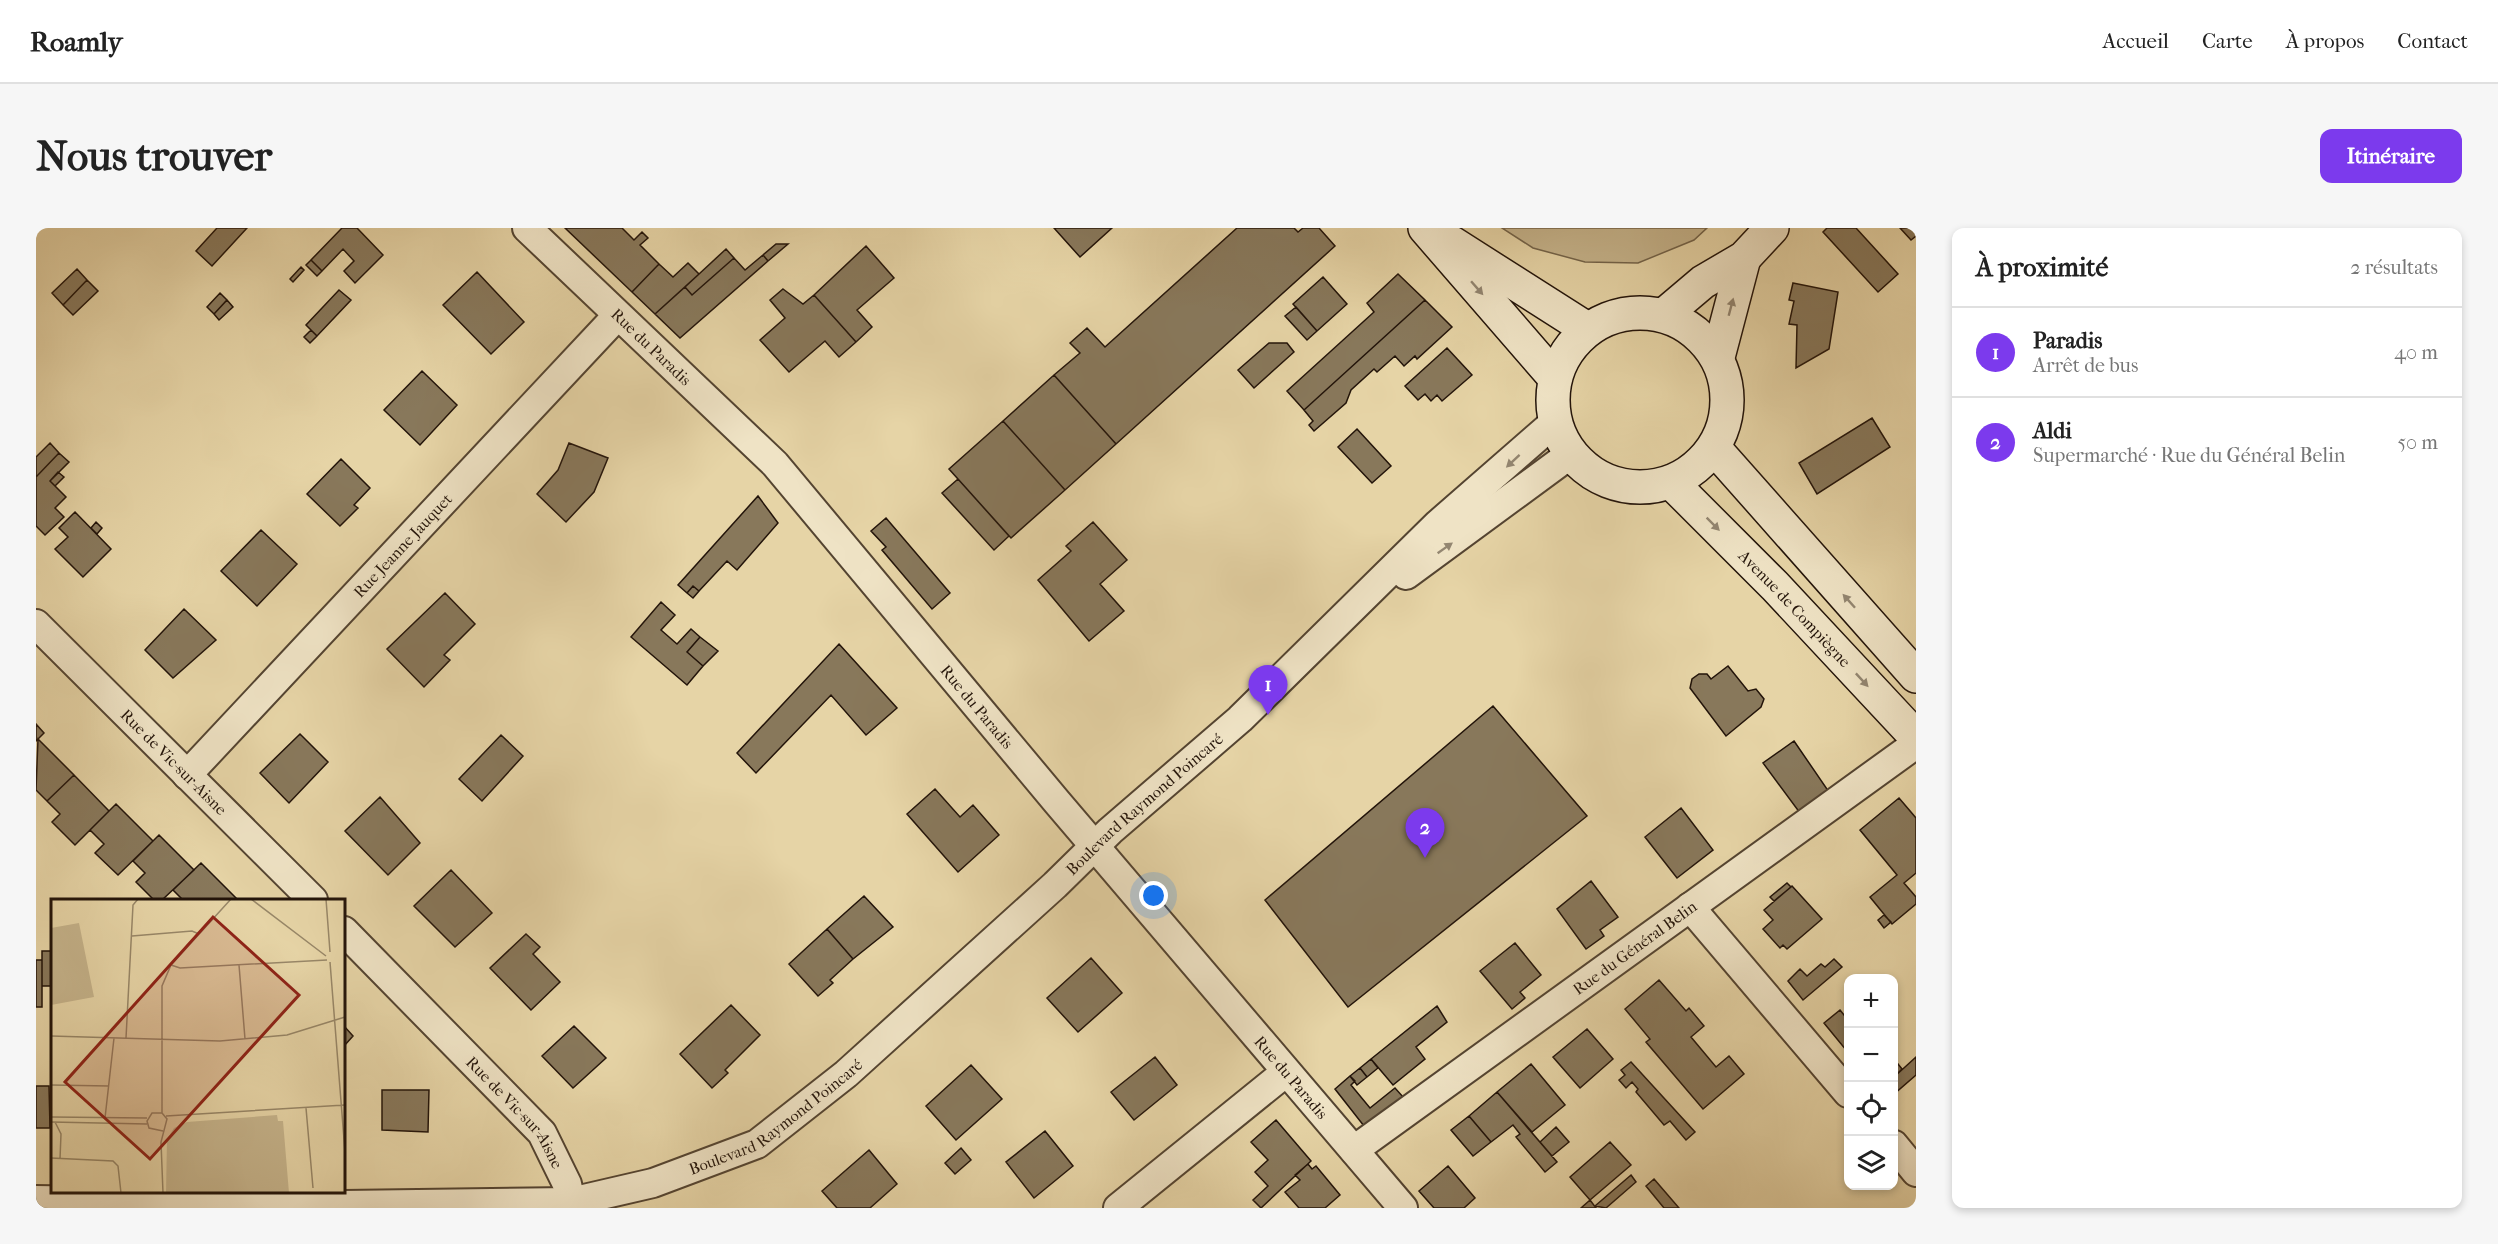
<!DOCTYPE html>
<html lang="fr">
<meta charset="utf-8">
<style>
body{margin:0;font-family:"IM FELL French Canon",serif;background:#f6f6f6;color:#222}
.controls{position:absolute;right:18px;bottom:18px;display:grid;overflow:hidden;border-radius:12px;box-shadow:0 3px 9px #0003}
.controls button{width:54px;height:54px;display:grid;place-items:center;padding:0;border:0;border-bottom:2px solid #e0e0e0;background:#fff;color:#222;font:30px sans-serif}
.you{position:absolute;left:1118px;top:668px;width:21px;height:21px;margin:-15px;border:4px solid #fff;border-radius:50%;background:#1a73e8;box-shadow:0 0 0 9px #1a73e833}
.badge{display:grid;place-items:center;width:39px;height:39px;border-radius:50%;background:#7c3aed;color:#fff;font-size:20px;font-weight:700}
.pin{position:absolute;translate:-50% -50px;filter:drop-shadow(0 2px 3px #0008)}
.pin::after{content:'';position:absolute;top:32px;width:21px;height:18px;background:inherit;clip-path:polygon(0 0,100% 0,50% 100%)}
.list{margin:0;padding:0;list-style:none}
h2{display:flex;justify-content:space-between;align-items:center;height:78px;margin:0;padding:0 24px;font-size:26px}
h2 small{font-size:20px;font-weight:400;color:#767676}
.list li{display:grid;grid-template-columns:39px 1fr auto;gap:18px;align-items:center;box-sizing:border-box;height:90px;padding:0 24px;border-top:2px solid #e0e0e0}
.list b{display:block;font-size:22px;white-space:nowrap}
.list p{margin:0;font-size:20px;white-space:nowrap;color:#767676}
.list em{font-size:20px;font-style:normal;color:#767676}
.icon{flex:none;width:33px;height:33px;fill:none;stroke:currentColor;stroke-width:2;stroke-linecap:round;stroke-linejoin:round}
.map{position:relative;flex:none;width:1880px;height:980px;overflow:hidden;border-radius:12px}
header{display:flex;align-items:center;gap:36px;box-sizing:border-box;height:84px;padding:0 30px;background:#fff;border-bottom:2px solid #e0e0e0}
header strong{font-size:28px}
nav{display:flex;gap:33px;margin-inline-start:auto;font-size:21px}
.intro{display:flex;align-items:center;justify-content:space-between;box-sizing:border-box;height:144px;padding:0 36px}
h1{margin:0;font-size:42px}
.button{padding:15px 27px;border-radius:12px;background:#7c3aed;color:#fff;font-size:21px;font-weight:700}
main{display:flex;gap:36px;padding:0 36px}
aside{flex:1;background:#fff;border-radius:12px;box-shadow:0 3px 9px #0003}
.map>svg:first-child{display:block}
.green{fill:#c5b38b;stroke:#74644a;stroke-width:1.5}
.building{fill:#88785b;stroke:#23140a;stroke-width:1.5}
.lines{fill:none;stroke-linecap:round;stroke-linejoin:round}
.street-casing{stroke:#544431;stroke-width:32}
.secondary-casing{stroke:#23140a;stroke-width:36}
.street{stroke:#efe3c5;stroke-width:28}
.secondary{stroke:#efe3c5;stroke-width:33}
.oneway{fill:#938671}
.labels{text-anchor:middle;stroke-width:5;stroke-linejoin:round;paint-order:stroke}
.street-label{font-size:16px;fill:#23140a;stroke:#efe3c5}
.inset-road{fill:none;stroke:#988768;stroke-width:1.5}
.view{fill:#8f2418;fill-opacity:0.15;stroke:#8f2418;stroke-width:3}
.inset-edge{fill:none;stroke:#23140a;stroke-width:3}
</style>
<header>
<strong>Roamly</strong>
<nav><a>Accueil</a><a>Carte</a><a>À propos</a><a>Contact</a></nav>
</header>
<div class="intro"><h1>Nous trouver</h1><a class="button">Itinéraire</a></div>
<main>
<div class="map">
<svg width="1880" height="980" viewBox="0 0 1880 980">
<rect width="100%" height="100%" fill="#e6d4a6"/>
<filter id="stains"><feTurbulence type="fractalNoise" baseFrequency=".00333" numOctaves="4"/><feColorMatrix values="0 0 0 0 .2 0 0 0 0 .09 0 0 0 0 .02 0 0 0 .5 -.17"/></filter>
<radialGradient id="worn" r=".72"><stop offset=".6" stop-color="#630" stop-opacity="0"/><stop offset="1" stop-color="#630" stop-opacity=".3"/></radialGradient>
<!-- green -->
<path class="green" d="M 1466,0 L 1671,0 L 1658,12 L 1602,35 L 1549,34 L 1497,20 Z"/>
<!-- building -->
<path class="building" d="M 181,0 L 211,0 L 176,38 L 160,23 Z
M 306,0 L 321,0 L 347,27 L 319,55 L 308,43 L 318,33 L 307,21 L 286,43 L 275,32 Z
M 529,0 L 586,0 L 598,12 L 606,4 L 612,10 L 604,17 L 623,36 L 596,64 Z
M 1018,0 L 1076,0 L 1044,29 Z
M 1201,0 L 1258,0 L 1262,4 L 1267,0 L 1283,0 L 1299,18 L 1080,216 L 1018,147 L 1044,125 L 1034,115 L 1051,100 L 1069,119 Z
M 1791,0 L 1820,0 L 1862,46 L 1842,64 L 1787,4 Z
M 1864,0 L 1880,0 L 1880,8 L 1875,12 Z
M 740,16 L 752,16 L 732,33 L 727,27 Z
M 830,18 L 858,50 L 821,82 L 836,99 L 820,114 L 778,67 Z
M 690,21 L 698,30 L 656,67 L 649,59 Z
M 727,27 L 732,33 L 644,110 L 619,86 L 649,59 L 656,67 L 698,30 L 709,42 Z
M 275,32 L 286,43 L 281,48 L 270,37 Z
M 652,35 L 663,46 L 619,86 L 596,64 L 623,36 L 637,49 Z
M 265,39 L 268,42 L 257,54 L 254,51 Z
M 41,41 L 51,52 L 27,77 L 16,65 Z
M 441,44 L 488,94 L 455,126 L 407,77 Z
M 1362,46 L 1389,72 L 1268,182 L 1251,163 L 1338,84 L 1331,75 Z
M 1287,49 L 1311,76 L 1281,103 L 1257,76 Z
M 51,52 L 62,63 L 37,87 L 27,77 Z
M 1757,55 L 1802,64 L 1793,121 L 1760,140 L 1761,97 L 1753,96 L 1758,73 L 1753,72 Z
M 747,61 L 767,76 L 778,67 L 820,114 L 803,129 L 789,113 L 753,144 L 724,112 L 749,90 L 734,72 Z
M 303,62 L 315,72 L 281,108 L 270,97 Z
M 184,65 L 191,72 L 178,86 L 171,79 Z
M 191,72 L 197,79 L 183,92 L 178,86 Z
M 1389,72 L 1416,99 L 1381,131 L 1379,128 L 1368,138 L 1359,128 L 1341,144 L 1338,141 L 1315,162 L 1310,175 L 1278,203 L 1273,197 L 1277,193 L 1268,182 Z
M 1260,79 L 1281,103 L 1271,112 L 1249,88 Z
M 275,102 L 281,108 L 274,115 L 268,109 Z
M 1233,115 L 1251,115 L 1258,124 L 1218,160 L 1202,142 Z
M 1411,120 L 1436,147 L 1406,173 L 1401,167 L 1395,173 L 1389,166 L 1382,172 L 1369,158 Z
M 386,143 L 421,177 L 384,217 L 348,182 Z
M 1018,147 L 1080,216 L 1029,262 L 967,193 Z
M 1836,190 L 1854,219 L 1781,266 L 1763,235 Z
M 967,193 L 1029,262 L 975,310 L 913,241 Z
M 1321,201 L 1355,238 L 1336,255 L 1302,219 Z
M 14,215 L 23,225 L 0,249 L 0,229 Z
M 533,215 L 572,230 L 558,264 L 530,294 L 501,266 L 522,242 Z
M 23,225 L 33,234 L 14,253 L 30,269 L 19,280 L 28,289 L 9,307 L 0,298 L 0,249 Z
M 305,231 L 334,260 L 318,277 L 322,280 L 304,298 L 271,266 Z
M 22,244 L 28,249 L 19,258 L 14,253 Z
M 922,251 L 973,308 L 958,322 L 906,265 Z
M 722,268 L 742,295 L 701,342 L 691,333 L 663,363 L 657,358 L 651,365 L 642,357 Z
M 39,284 L 75,321 L 47,349 L 19,321 L 32,309 L 23,300 Z
M 850,290 L 914,365 L 896,381 L 846,322 L 850,319 L 835,303 Z
M 60,294 L 66,300 L 61,306 L 55,300 Z
M 1057,294 L 1091,332 L 1064,356 L 1088,383 L 1053,413 L 1002,352 L 1035,323 L 1030,318 Z
M 225,302 L 261,336 L 221,378 L 185,343 Z
M 657,358 L 663,363 L 657,370 L 651,365 Z
M 409,365 L 439,396 L 408,427 L 414,432 L 388,459 L 351,421 Z
M 625,374 L 639,387 L 625,402 L 641,416 L 655,401 L 664,409 L 651,424 L 667,438 L 651,457 L 595,409 Z
M 148,381 L 180,412 L 137,450 L 109,422 Z
M 664,409 L 682,423 L 667,438 L 651,424 Z
M 803,416 L 861,480 L 830,507 L 795,467 L 720,545 L 701,525 Z
M 1692,438 L 1712,463 L 1720,461 L 1728,471 L 1725,479 L 1690,508 L 1654,460 L 1656,451 L 1663,446 L 1671,446 L 1675,451 Z
M 1457,478 L 1551,588 L 1312,779 L 1229,672 Z
M 0,496 L 8,505 L 0,513 Z
M 264,506 L 292,534 L 253,575 L 224,545 Z
M 465,507 L 487,528 L 446,573 L 423,551 Z
M 2,511 L 38,547 L 11,573 L 0,562 Z
M 1758,513 L 1793,564 L 1764,585 L 1727,535 Z
M 38,547 L 73,583 L 39,617 L 16,594 L 24,586 L 11,573 Z
M 899,561 L 924,589 L 937,577 L 963,607 L 922,644 L 871,586 Z
M 344,569 L 384,615 L 352,647 L 309,603 Z
M 1863,570 L 1880,590 L 1880,645 L 1868,655 L 1880,669 L 1880,676 L 1856,696 L 1834,669 L 1861,647 L 1824,602 Z
M 80,576 L 117,613 L 82,647 L 59,625 L 68,616 L 54,602 Z
M 1645,580 L 1677,622 L 1641,650 L 1609,609 Z
M 123,607 L 158,642 L 126,672 L 118,672 L 100,654 L 109,645 L 97,633 Z
M 165,635 L 202,672 L 147,672 L 137,662 Z
M 415,642 L 456,685 L 419,719 L 378,678 Z
M 1555,653 L 1582,689 L 1564,702 L 1568,708 L 1550,721 L 1521,681 Z
M 1751,655 L 1755,659 L 1738,673 L 1734,669 Z
M 1756,658 L 1786,691 L 1751,721 L 1747,717 L 1744,720 L 1727,701 L 1737,692 L 1728,682 Z
M 828,668 L 857,699 L 817,731 L 791,701 Z
M 1848,687 L 1855,694 L 1848,700 L 1842,692 Z
M 791,701 L 817,731 L 794,752 L 797,755 L 782,768 L 753,736 Z
M 490,706 L 504,719 L 497,726 L 524,754 L 495,782 L 454,740 Z
M 1479,715 L 1505,747 L 1484,764 L 1489,770 L 1476,781 L 1444,743 Z
M 6,723 L 16,723 L 16,758 L 6,758 Z
M 1055,730 L 1086,765 L 1042,804 L 1011,770 Z
M 1798,731 L 1806,739 L 1767,772 L 1752,753 L 1764,741 L 1771,748 L 1785,736 L 1789,739 Z
M 0,732 L 6,732 L 6,779 L 0,779 Z
M 1623,752 L 1650,783 L 1653,780 L 1668,798 L 1655,809 L 1680,839 L 1693,828 L 1708,846 L 1667,881 L 1610,814 L 1614,811 L 1589,781 Z
M 695,777 L 724,807 L 689,842 L 692,845 L 676,860 L 644,826 Z
M 1401,778 L 1411,794 L 1380,819 L 1389,831 L 1357,857 L 1335,831 Z
M 1804,782 L 1812,792 L 1812,820 L 1810,822 L 1788,795 Z
M 308,798 L 317,808 L 308,818 Z
M 538,798 L 570,830 L 537,860 L 506,828 Z
M 1551,801 L 1577,831 L 1544,860 L 1517,829 Z
M 1119,829 L 1141,857 L 1098,892 L 1075,864 Z
M 1880,829 L 1880,847 L 1858,866 L 1858,849 Z
M 1335,831 L 1342,840 L 1331,849 L 1324,840 Z
M 1858,831 L 1866,841 L 1858,849 Z
M 1595,834 L 1659,904 L 1650,912 L 1634,893 L 1628,897 L 1600,864 L 1602,861 L 1596,854 L 1590,860 L 1583,852 L 1589,847 L 1585,842 Z
M 1495,836 L 1529,877 L 1496,904 L 1461,864 Z
M 935,837 L 966,871 L 920,912 L 890,878 Z
M 1324,840 L 1331,849 L 1321,857 L 1314,848 Z
M 1314,848 L 1319,853 L 1315,857 L 1334,880 L 1359,860 L 1368,870 L 1328,898 L 1299,861 Z
M 0,858 L 13,858 L 14,900 L 0,900 Z
M 346,862 L 393,862 L 392,904 L 346,902 Z
M 1461,864 L 1521,934 L 1509,944 L 1480,909 L 1484,906 L 1477,897 L 1455,914 L 1433,888 Z
M 1433,888 L 1455,914 L 1437,928 L 1415,902 Z
M 1240,892 L 1275,933 L 1225,980 L 1217,972 L 1232,958 L 1219,944 L 1232,932 L 1215,914 Z
M 1520,899 L 1533,914 L 1516,928 L 1504,914 Z
M 1009,903 L 1037,938 L 998,970 L 970,934 Z
M 1574,914 L 1595,937 L 1554,972 L 1534,949 Z
M 925,920 L 935,932 L 919,946 L 909,935 Z
M 833,922 L 861,956 L 834,980 L 801,980 L 786,963 Z
M 1272,936 L 1276,941 L 1280,938 L 1304,967 L 1289,980 L 1263,980 L 1249,964 L 1264,952 L 1259,947 Z
M 1412,938 L 1439,970 L 1428,980 L 1398,980 L 1383,963 Z
M 1595,947 L 1600,954 L 1570,980 L 1559,978 Z
M 1618,951 L 1643,980 L 1628,980 L 1610,958 Z
M 1554,972 L 1560,980 L 1545,980 Z"/>
<g class="lines">
<!-- street casing -->
<g class="street-casing">
<g id="street">
<path id="s1" d="M 491,0 L 739,236 L 1021,574 L 1367,980"/>
<path d="M 1370,347 L 1536,225"/>
<path id="s2" d="M 0,396 L 277,672"/>
<path id="s3" d="M 151,547 L 581,88"/>
<path d="M 1654,679 L 1812,865"/>
<path id="s4" d="M 308,703 L 506,905 L 531,956 L 535,974"/>
<path d="M 1858,917 L 1880,944"/>
<path id="s5" d="M 1318,922 L 1880,516"/>
<path id="s6" d="M 0,972 L 308,977 L 535,974 L 617,955 L 721,916 L 810,846 L 1019,657 L 1074,603 L 1204,491 L 1402,296 L 1520,193"/>
<path d="M 1082,980 L 1250,844"/>
</g>
</g>
<!-- secondary casing -->
<g class="secondary-casing">
<g id="secondary">
<path d="M 1389,0 L 1519,150"/>
<path d="M 1416,15 L 1551,101"/>
<circle cx="1604" cy="172" r="87"/>
<path d="M 1628,87 L 1667,54 L 1708,30 L 1736,0"/>
<path d="M 1682,129 L 1708,30"/>
<path d="M 1678,220 L 1880,448"/>
<path id="s7" d="M 1635,254 L 1739,358 L 1880,509"/>
</g>
</g>
<!-- street -->
<use href="#street" class="street"/>
<!-- secondary -->
<use href="#secondary" class="secondary"/>
</g>
<!-- one-way arrows -->
<defs><path id="oneway-solid" d="M-6-.8H1V-3.2L6.5 0L1 3.2V.8H-6Z" transform="scale(1.5)"/></defs>
<g class="oneway">
<use href="#oneway-solid" transform="translate(1441 60) rotate(49)"/>
<use href="#oneway-solid" transform="translate(1695 79) rotate(-75)"/>
<use href="#oneway-solid" transform="translate(1477 233) rotate(137)"/>
<use href="#oneway-solid" transform="translate(1677 296) rotate(45)"/>
<use href="#oneway-solid" transform="translate(1409 320) rotate(-35)"/>
<use href="#oneway-solid" transform="translate(1813 373) rotate(-132)"/>
<use href="#oneway-solid" transform="translate(1826 452) rotate(47)"/>
</g>
<g class="labels">
<!-- street labels -->
<g class="street-label">
<text dy="6" stroke="none"><textPath href="#s1" startOffset="172">Rue du Paradis</textPath></text>
<text dy="6" stroke="none"><textPath href="#s3" startOffset="315">Rue Jeanne Jauquet</textPath></text>
<text dy="6" stroke="none"><textPath href="#s7" startOffset="177">Avenue de Compiègne</textPath></text>
<text dy="6" stroke="none"><textPath href="#s1" startOffset="658">Rue du Paradis</textPath></text>
<text dy="6" stroke="none"><textPath href="#s2" startOffset="195">Rue de Vic-sur-Aisne</textPath></text>
<text dy="6" stroke="none"><textPath href="#s6" startOffset="1246">Boulevard Raymond Poincaré</textPath></text>
<text dy="6" stroke="none"><textPath href="#s5" startOffset="346">Rue du Général Belin</textPath></text>
<text dy="6" stroke="none"><textPath href="#s1" startOffset="1144">Rue du Paradis</textPath></text>
<text dy="6" stroke="none"><textPath href="#s6" startOffset="760">Boulevard Raymond Poincaré</textPath></text>
<text dy="6" stroke="none"><textPath href="#s4" startOffset="250">Rue de Vic-sur-Aisne</textPath></text>
</g>
</g>
<!-- overview -->
<g transform="translate(15 671)">
<rect width="294" height="294" fill="#e6d4a6"/>
<path d="M 28,24 L 43,98 L 0,106 L 0,29 ZM 226,216 L 227,222 L 232,222 L 238,294 L 115,294 L 116,240 L 123,229 L 136,223 Z" fill="#c5b38b"/>
<path class="inset-road" d="M 200,0 L 275,57M 275,0 L 279,53M 81,37 L 141,32 L 148,35M 279,63 L 294,253M 120,66 L 129,69 L 276,61M 188,66 L 194,140M 0,137 L 169,142 L 236,136 L 294,118M 75,139 L 82,6 L 87,0M 0,186 L 58,187M 255,209 L 262,289M 111,214 L 111,87 L 120,66 L 180,0M 115,217 L 294,206M 0,218 L 96,219M 54,219 L 63,139M 0,223 L 96,225M 4,223 L 10,235 L 9,260M 0,259 L 62,262 L 67,267 L 70,294M 112,294 L 110,243 L 116,220 L 111,214 L 101,214 L 96,222 L 98,229 L 112,232"/>
<path class="view" d="M 162,18 L 248,96 L 99,260 L 14,183 Z"/>
<rect width="294" height="294" class="inset-edge"/>
</g>
<rect width="100%" height="100%" filter="url(#stains)"/>
<rect width="100%" height="100%" fill="url(#worn)"/>
</svg>
<div class="controls">
<button>+</button>
<button>−</button>
<button><svg class="icon" aria-label="locate" viewBox="0 0 24 24"><circle cx="12" cy="12" r="6"/><path d="M12 2v4M12 18v4M2 12h4M18 12h4"/></svg></button>
<button><svg class="icon" aria-label="layers" viewBox="0 0 24 24"><path d="M12 4l9 5-9 5-9-5zM3 14l9 5 9-5"/></svg></button>
</div>
<div class="you"></div>
<div class="pin badge" style="left:1232px;top:487px">1</div>
<div class="pin badge" style="left:1389px;top:630px">2</div>
</div>
<aside>
<h2>À proximité<small>2 résultats</small></h2>
<ul class="list">
<li><span class="badge">1</span><div><b>Paradis</b><p>Arrêt de bus</p></div><em>40 m</em></li>
<li><span class="badge">2</span><div><b>Aldi</b><p>Supermarché · Rue du Général Belin</p></div><em>50 m</em></li>
</ul>
</aside>
</main>
